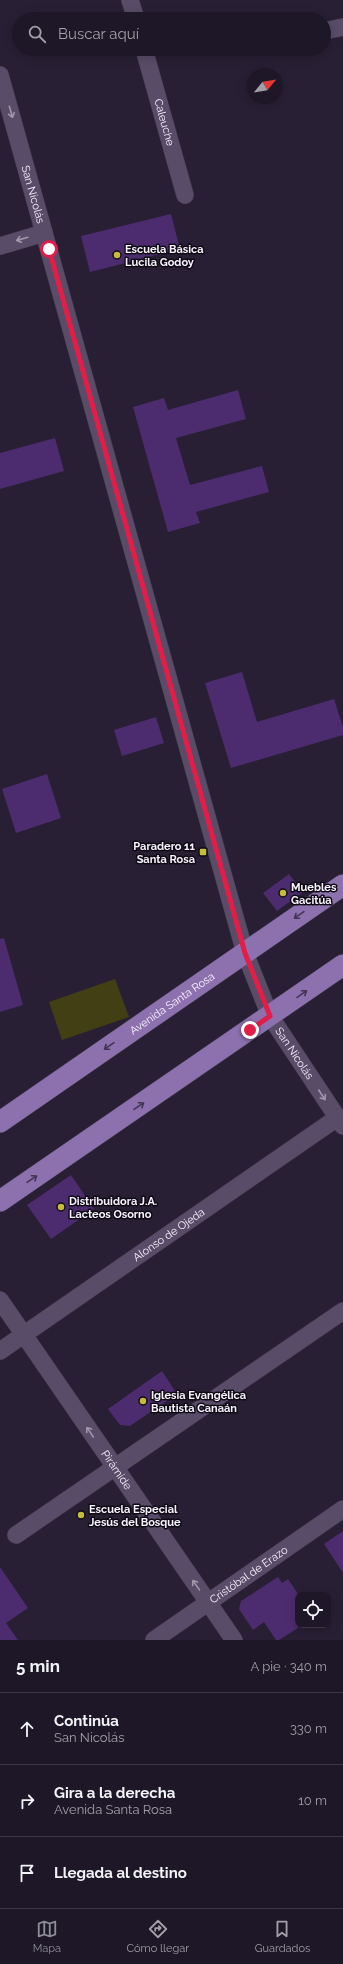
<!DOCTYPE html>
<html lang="es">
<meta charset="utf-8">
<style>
body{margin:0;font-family:Raleway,sans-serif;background:#2b2433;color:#f1f3f6}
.controls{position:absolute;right:12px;bottom:12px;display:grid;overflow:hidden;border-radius:8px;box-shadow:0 2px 10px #0003}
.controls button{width:36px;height:36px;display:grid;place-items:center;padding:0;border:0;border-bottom:1px solid #3c3644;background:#1e1727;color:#f1f3f6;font:20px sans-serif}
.compass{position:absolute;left:247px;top:68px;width:36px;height:36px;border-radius:50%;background:#1e1727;box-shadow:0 2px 10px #0003;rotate:60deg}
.stop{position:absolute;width:12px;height:12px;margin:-9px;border:3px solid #e11d48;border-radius:50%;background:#fff}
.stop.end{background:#e11d48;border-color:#fff;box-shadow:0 1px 4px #0008}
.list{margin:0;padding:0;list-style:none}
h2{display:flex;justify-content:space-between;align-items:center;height:52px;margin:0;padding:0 16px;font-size:17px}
h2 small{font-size:13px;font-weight:400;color:#a19fa7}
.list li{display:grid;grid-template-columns:26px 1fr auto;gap:12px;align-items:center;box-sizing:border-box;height:72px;padding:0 16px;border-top:1px solid #3c3644}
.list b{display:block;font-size:15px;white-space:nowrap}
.list p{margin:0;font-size:13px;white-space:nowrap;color:#a19fa7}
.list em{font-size:13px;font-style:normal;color:#a19fa7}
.icon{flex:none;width:22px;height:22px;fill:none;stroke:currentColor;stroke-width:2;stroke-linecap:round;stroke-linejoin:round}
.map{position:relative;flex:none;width:343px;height:1640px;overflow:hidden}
.search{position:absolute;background:#1e1727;box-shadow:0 2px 10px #0003;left:12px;right:12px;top:12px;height:44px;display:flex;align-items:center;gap:10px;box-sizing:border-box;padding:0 14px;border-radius:22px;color:#a19fa7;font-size:15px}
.sheet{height:268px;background:#1e1727}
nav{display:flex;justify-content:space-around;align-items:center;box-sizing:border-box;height:56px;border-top:1px solid #3c3644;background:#1e1727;font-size:11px;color:#a19fa7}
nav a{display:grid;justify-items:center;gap:2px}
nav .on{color:#8c9099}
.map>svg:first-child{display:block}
.green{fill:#433f15}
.building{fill:#4c2c6e}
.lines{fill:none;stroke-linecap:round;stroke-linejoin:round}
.minor-casing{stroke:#453d50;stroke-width:18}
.major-casing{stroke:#453d50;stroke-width:22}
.minor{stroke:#594c69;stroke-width:17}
.major{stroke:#8d71ae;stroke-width:21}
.oneway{stroke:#a097ac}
.oneway2{stroke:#413452}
.route{stroke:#e11d48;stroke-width:5}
.poi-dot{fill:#c7bb3c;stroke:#0f0b14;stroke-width:1.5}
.labels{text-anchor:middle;stroke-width:3;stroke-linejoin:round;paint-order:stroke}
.street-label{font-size:11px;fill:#f7f2fe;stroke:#0f0b14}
.poi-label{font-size:11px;font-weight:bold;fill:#f7f2fe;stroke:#0f0b14;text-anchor:start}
</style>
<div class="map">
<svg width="343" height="1640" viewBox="0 0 343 1640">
<rect width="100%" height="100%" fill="#281f34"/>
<!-- green -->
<path class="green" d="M 115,979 L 129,1017 L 62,1040 L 49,1002 Z"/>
<!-- building -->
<path class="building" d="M 171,214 L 180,249 L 90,272 L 81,236 Z
M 238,390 L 246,419 L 176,438 L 190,485 L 262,466 L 269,492 L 196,512 L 200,523 L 168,532 L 133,407 L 164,398 L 168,410 Z
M 55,438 L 64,471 L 0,489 L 0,453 Z
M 242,672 L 257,722 L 334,699 L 343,727 L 343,735 L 231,768 L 205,683 Z
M 156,717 L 164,743 L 122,756 L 114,730 Z
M 47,774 L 61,818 L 16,833 L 2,789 Z
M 289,874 L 303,892 L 277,911 L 263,893 Z
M 4,938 L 23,1005 L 0,1012 L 0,939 Z
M 71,1175 L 94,1209 L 51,1239 L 27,1205 Z
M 162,1371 L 177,1394 L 130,1426 L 120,1425 L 108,1409 Z
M 343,1531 L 343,1573 L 324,1544 Z
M 0,1567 L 28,1608 L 6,1623 L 18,1640 L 0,1640 Z
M 278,1577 L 282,1583 L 288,1579 L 298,1594 L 298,1628 L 279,1640 L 276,1640 L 264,1622 L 253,1630 L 239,1609 L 241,1601 Z"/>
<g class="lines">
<!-- minor casing -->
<g class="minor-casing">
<g id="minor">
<path d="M 130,0 L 136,19"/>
<path d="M 324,31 L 343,27"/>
<path id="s1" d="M 144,49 L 185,195"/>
<path id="s2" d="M 0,75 L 245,953 L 270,1016 L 343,1126"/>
<path d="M 0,246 L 44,233"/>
<path id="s3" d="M 0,1300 L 234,1640"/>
<path id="s4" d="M 0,1351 L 337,1118"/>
<path d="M 16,1535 L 343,1311"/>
<path id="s5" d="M 154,1640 L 343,1509"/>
</g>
</g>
<!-- major casing -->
<g class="major-casing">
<g id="major">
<path id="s6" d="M 0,1122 L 343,885"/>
<path d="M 0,1201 L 343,965"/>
</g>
</g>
<!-- minor -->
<use href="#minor" class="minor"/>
<!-- major -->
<use href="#major" class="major"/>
</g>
<!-- one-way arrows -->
<defs><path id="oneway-shaft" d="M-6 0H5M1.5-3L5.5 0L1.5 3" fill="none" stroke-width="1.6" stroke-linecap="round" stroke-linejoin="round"/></defs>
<g class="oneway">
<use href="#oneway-shaft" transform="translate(11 112) rotate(74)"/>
<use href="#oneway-shaft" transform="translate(22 239) rotate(164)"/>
<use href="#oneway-shaft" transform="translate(322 1095) rotate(57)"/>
<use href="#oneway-shaft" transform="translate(90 1432) rotate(-124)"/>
<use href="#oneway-shaft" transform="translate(196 1585) rotate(-125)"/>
</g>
<g class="oneway2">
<use href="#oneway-shaft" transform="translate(299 915) rotate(145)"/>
<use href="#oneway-shaft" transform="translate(302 994) rotate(-35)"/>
<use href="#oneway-shaft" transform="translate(109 1046) rotate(145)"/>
<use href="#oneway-shaft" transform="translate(139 1106) rotate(-34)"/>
<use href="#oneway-shaft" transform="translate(32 1179) rotate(-34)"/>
</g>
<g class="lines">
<!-- route -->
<path class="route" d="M 49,249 L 245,953 L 270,1016 L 250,1030"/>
</g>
<!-- markers -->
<g class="poi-dot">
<circle cx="117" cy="255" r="4"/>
<rect x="199" y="848" width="8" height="8" rx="2"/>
<circle cx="283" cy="893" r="4"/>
<circle cx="61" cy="1207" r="4"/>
<circle cx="143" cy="1401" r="4"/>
<circle cx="81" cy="1515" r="4"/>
</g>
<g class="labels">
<!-- street labels -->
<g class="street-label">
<text dy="4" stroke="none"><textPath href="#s1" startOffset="76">Caleuche</textPath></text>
<text dy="4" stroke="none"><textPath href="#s2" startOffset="124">San Nicolás</textPath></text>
<text dy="4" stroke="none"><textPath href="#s6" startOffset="209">Avenida Santa Rosa</textPath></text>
<text dy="4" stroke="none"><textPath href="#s2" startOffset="1024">San Nicolás</textPath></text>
<text dy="4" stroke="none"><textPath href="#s4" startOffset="205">Alonso de Ojeda</textPath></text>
<text dy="4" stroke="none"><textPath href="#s3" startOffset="206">Pirámide</textPath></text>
<text dy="4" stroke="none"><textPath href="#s5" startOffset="115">Cristóbal de Erazo</textPath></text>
</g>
<!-- poi labels -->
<g class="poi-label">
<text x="125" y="253">Escuela Básica<tspan x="125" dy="13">Lucila Godoy</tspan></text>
<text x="195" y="850" text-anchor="end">Paradero 11<tspan x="195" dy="13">Santa Rosa</tspan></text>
<text x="291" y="891">Muebles<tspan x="291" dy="13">Gacitúa</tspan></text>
<text x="69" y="1205">Distribuidora J.A.<tspan x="69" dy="13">Lacteos Osorno</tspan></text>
<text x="151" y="1399">Iglesia Evangélica<tspan x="151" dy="13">Bautista Canaán</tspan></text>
<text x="89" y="1513">Escuela Especial<tspan x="89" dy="13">Jesús del Bosque</tspan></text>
</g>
</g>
</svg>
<div class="controls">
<button><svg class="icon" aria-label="locate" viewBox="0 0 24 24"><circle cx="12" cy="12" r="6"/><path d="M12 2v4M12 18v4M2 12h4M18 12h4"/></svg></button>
</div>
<svg class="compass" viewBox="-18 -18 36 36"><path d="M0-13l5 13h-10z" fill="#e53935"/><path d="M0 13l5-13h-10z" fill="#a19fa7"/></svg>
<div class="stop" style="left:49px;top:249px"></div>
<div class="stop end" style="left:250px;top:1030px"></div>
<div class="search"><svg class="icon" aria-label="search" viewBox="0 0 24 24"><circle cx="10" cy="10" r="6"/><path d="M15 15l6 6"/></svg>Buscar aquí</div>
</div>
<section class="sheet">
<h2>5 min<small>A pie · 340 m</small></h2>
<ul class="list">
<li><svg class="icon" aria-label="ahead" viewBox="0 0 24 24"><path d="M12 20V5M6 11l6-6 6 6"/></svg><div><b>Continúa</b><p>San Nicolás</p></div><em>330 m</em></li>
<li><svg class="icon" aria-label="right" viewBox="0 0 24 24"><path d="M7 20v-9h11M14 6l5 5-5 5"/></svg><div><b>Gira a la derecha</b><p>Avenida Santa Rosa</p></div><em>10 m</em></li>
<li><svg class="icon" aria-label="arrive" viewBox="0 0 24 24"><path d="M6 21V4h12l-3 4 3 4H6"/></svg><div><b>Llegada al destino</b></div></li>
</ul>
</section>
<nav>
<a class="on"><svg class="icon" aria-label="map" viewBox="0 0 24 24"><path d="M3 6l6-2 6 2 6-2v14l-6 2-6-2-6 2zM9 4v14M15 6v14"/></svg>Mapa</a>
<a><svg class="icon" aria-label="directions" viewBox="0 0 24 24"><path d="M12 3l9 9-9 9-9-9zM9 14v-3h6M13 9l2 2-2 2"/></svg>Cómo llegar</a>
<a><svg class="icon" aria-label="saved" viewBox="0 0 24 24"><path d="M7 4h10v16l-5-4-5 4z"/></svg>Guardados</a>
</nav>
